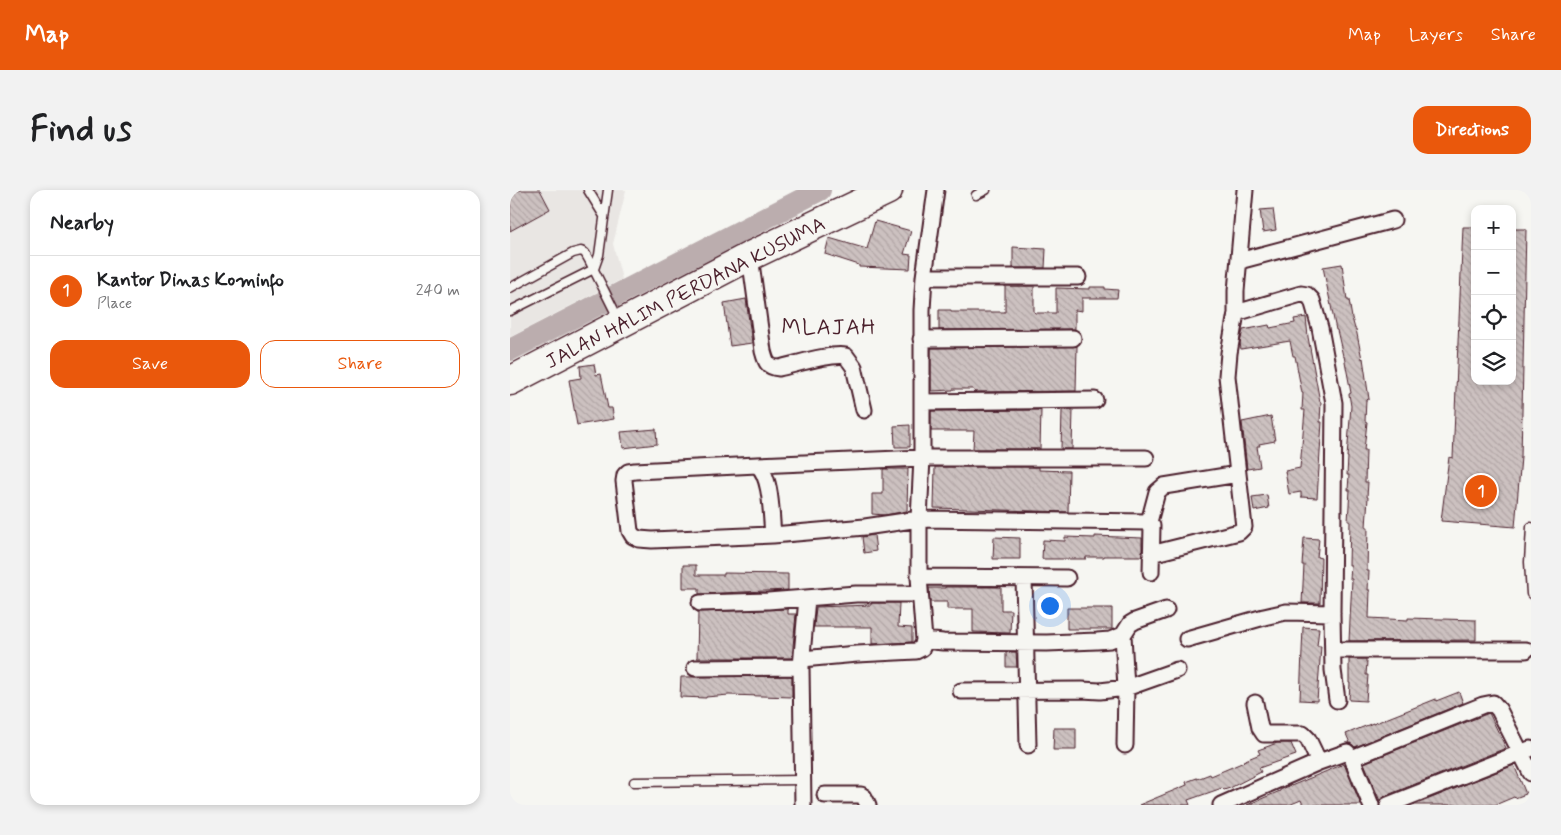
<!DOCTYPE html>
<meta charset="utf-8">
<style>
body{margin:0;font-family:Mynerve,sans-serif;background:#f2f2f2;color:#202124}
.controls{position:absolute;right:15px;top:15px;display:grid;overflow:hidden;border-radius:10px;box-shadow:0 2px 8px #0003}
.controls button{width:45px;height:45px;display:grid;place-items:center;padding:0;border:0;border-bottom:1px solid #e0e0e0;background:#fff;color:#202124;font:25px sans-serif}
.you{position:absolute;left:539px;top:415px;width:18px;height:18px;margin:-12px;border:4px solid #fff;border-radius:50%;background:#1a73e8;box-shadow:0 0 0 8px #1a73e833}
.badge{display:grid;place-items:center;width:32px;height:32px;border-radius:50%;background:#ea580c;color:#fff;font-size:16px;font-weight:700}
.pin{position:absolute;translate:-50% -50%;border:2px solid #fff;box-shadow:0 1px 5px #0006}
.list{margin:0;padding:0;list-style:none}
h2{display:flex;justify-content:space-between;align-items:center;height:65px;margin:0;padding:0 20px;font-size:21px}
h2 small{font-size:16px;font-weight:400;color:#757577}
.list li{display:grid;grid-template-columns:32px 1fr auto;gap:15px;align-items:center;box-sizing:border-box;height:70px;padding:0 20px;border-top:1px solid #e0e0e0}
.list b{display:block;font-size:19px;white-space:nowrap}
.list p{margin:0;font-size:16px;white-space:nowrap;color:#757577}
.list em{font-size:16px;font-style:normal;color:#757577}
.actions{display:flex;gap:10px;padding:15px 20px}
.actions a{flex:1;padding:11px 0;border:1px solid #ea580c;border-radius:15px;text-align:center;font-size:18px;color:#ea580c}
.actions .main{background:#ea580c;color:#fff}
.icon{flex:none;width:28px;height:28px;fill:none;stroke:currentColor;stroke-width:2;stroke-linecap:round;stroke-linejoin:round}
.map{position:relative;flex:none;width:1021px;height:615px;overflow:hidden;border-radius:15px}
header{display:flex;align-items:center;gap:30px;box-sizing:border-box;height:70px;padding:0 25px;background:#ea580c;color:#fff}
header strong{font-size:24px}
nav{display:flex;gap:28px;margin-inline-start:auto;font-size:18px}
.intro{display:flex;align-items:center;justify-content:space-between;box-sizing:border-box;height:120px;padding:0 30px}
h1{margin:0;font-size:35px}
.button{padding:12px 22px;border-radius:15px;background:#ea580c;color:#fff;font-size:18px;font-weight:700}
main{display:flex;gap:30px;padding:0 30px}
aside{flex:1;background:#fff;border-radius:15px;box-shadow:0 2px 8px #0003}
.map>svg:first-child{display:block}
.built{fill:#e9e6e3}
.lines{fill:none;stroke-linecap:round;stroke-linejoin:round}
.river{stroke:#bbadae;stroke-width:22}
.building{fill:url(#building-back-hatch);stroke:#4a1f2b}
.lane-casing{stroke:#4a1f2b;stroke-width:11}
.street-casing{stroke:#4a1f2b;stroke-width:19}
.highway-casing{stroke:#4a1f2b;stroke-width:31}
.lane{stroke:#f6f6f2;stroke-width:8}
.street{stroke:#f6f6f2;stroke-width:15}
.highway{stroke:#f6f6f2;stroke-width:28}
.labels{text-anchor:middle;stroke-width:5;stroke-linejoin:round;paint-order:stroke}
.street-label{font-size:20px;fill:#4a1f2b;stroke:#f6f6f2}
.quarter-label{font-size:22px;letter-spacing:1px;fill:#4a1f2b;stroke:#f6f6f2}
</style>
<header>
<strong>Map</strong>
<nav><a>Map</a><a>Layers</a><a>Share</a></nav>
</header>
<div class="intro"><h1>Find us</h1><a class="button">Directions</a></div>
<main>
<aside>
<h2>Nearby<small></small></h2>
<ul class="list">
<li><span class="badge">1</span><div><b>Kantor Dinas Kominfo</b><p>Place</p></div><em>240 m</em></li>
</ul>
<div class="actions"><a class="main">Save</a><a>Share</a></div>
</aside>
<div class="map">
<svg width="1021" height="615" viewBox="0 0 1021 615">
<defs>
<pattern id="building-back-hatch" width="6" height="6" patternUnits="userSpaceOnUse" patternTransform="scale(1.25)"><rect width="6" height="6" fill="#ccc1c0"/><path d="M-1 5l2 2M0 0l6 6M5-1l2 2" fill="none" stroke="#b1a5a5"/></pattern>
</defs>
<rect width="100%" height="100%" fill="#f6f6f2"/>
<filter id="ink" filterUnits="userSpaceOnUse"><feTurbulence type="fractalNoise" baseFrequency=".02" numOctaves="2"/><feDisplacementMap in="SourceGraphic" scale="10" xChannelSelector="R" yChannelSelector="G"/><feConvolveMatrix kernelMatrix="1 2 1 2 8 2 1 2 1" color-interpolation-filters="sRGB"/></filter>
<g filter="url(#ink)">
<!-- built -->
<path class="built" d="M 0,0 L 116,0 L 103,54 L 112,89 L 0,147 Z"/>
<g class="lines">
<!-- river -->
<path class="river" d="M 0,160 L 310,0"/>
</g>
<!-- building -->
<path class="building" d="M 0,0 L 30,0 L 40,19 L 0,41 Z
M 763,19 L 766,40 L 753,42 L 750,20 Z
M 365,31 L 401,41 L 394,64 L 401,65 L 400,79 L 349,77 L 349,75 L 315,64 L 319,48 L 357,59 Z
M 953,37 L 965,37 L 965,191 L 1002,191 L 1002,39 L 1016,39 L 1011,267 L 1005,337 L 931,331 L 939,267 L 943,268 Z
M 503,57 L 536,59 L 535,78 L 503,78 Z
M 832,74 L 837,110 L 839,110 L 842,128 L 845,139 L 846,139 L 852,169 L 853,168 L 859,209 L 856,210 L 855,231 L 857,232 L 854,260 L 856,260 L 855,292 L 858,292 L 857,307 L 858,307 L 856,337 L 858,337 L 857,381 L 859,381 L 858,400 L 860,400 L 859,428 L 898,430 L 898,428 L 966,430 L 966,450 L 839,451 L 842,389 L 840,389 L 841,375 L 839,375 L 840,331 L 838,331 L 840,300 L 838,300 L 839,285 L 837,285 L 838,267 L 837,267 L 841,216 L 839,204 L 841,203 L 834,166 L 833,166 L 827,140 L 826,140 L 813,77 Z
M 495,96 L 524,96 L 524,122 L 525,123 L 546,123 L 546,98 L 580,99 L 580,97 L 595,97 L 595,99 L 608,100 L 607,108 L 572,108 L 572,121 L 565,120 L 565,139 L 429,140 L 429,120 L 441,120 L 441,122 L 495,122 Z
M 236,109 L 242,153 L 220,156 L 214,113 Z
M 796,127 L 798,147 L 810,212 L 811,212 L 810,232 L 812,232 L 807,308 L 791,307 L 791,302 L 779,304 L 775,281 L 790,278 L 795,220 L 792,220 L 793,203 L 792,203 L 785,166 L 783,166 L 780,151 L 731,159 L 730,153 L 733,140 L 759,135 L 760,138 L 785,133 L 784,129 Z
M 567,156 L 566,201 L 465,202 L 463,199 L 443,199 L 443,200 L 421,201 L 421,158 Z
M 84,174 L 86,185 L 91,184 L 98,218 L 102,218 L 104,229 L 67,235 L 59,190 L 71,188 L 70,176 Z
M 531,220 L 530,259 L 463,259 L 464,241 L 421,241 L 421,221 Z
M 552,220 L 563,220 L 562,259 L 551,259 Z
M 761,226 L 765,251 L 749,254 L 750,256 L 747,256 L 750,277 L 737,279 L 732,232 Z
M 400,235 L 400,257 L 385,257 L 384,236 Z
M 146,239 L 147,254 L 113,258 L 111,242 Z
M 425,277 L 529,277 L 529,280 L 559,281 L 558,322 L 424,318 Z
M 373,279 L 398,279 L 397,321 L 375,325 L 362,324 L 362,304 L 373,304 Z
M 757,305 L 759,318 L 744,321 L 742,307 Z
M 364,345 L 366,361 L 354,363 L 352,347 Z
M 585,346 L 632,348 L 632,366 L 594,366 L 594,367 L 576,367 L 576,369 L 532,369 L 533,350 L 555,351 L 555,347 L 585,348 Z
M 484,347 L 510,348 L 510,369 L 483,369 Z
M 794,348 L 809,349 L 807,367 L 811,368 L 810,413 L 792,413 L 794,375 L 792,375 Z
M 173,375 L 186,375 L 186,385 L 214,385 L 214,383 L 278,384 L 278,400 L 189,404 L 189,398 L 173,398 Z
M 435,397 L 491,397 L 491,420 L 501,420 L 500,443 L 463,442 L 463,419 L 437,419 L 437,412 L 420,412 L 419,398 L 435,398 Z
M 361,413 L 389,413 L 388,437 L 402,438 L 402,452 L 362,454 L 362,437 L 304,437 L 306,417 L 361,415 Z
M 557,418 L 602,418 L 602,439 L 557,439 Z
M 278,419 L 278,424 L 286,424 L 282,468 L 187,468 L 188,422 Z
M 793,437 L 809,438 L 807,456 L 811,456 L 807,511 L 790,510 Z
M 496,462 L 506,462 L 507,477 L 496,477 Z
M 839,469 L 856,469 L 856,472 L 857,472 L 856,485 L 858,485 L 856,511 L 839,510 L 840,493 L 839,493 Z
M 282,486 L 282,507 L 219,505 L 196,507 L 196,508 L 170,507 L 171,487 Z
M 949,502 L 953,513 L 845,557 L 840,553 L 836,544 L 863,533 L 863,534 L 926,509 L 926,511 Z
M 979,523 L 996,558 L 875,606 L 870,611 L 854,573 Z
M 544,538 L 566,538 L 566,560 L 543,560 Z
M 767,553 L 781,553 L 786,565 L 749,578 L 751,582 L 720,598 L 714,600 L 712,598 L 678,610 L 680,615 L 629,615 L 677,595 L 676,592 L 687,588 L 687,589 L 700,584 L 701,586 L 734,572 L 733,571 L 750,564 L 748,560 Z
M 834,574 L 851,615 L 793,615 L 791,610 L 779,615 L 737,615 L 770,601 L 770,600 L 781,595 L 781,596 Z
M 1004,575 L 1016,604 L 1005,608 L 1004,607 L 985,615 L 904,615 Z"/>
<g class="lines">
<!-- lane casing -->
<g class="lane-casing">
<path id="lane" d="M 78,0 L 94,26
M 466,5 L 476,0
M 0,98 L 63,63 L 71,61 L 75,63 L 79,70 L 109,130
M 0,121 L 84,79 L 89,65 L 98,0
M 1021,337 L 1019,372 L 1021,404
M 124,592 L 293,590"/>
</g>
<!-- street casing -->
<g class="street-casing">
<path id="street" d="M 426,0 L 414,87 L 412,120 L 412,268 L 409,329 L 409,387 L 414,450 L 433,452 L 537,453 L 587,451 L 600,450 L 613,445 L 620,434 L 625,431 L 656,420
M 735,0 L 726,101 L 726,123 L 791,104 L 797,105 L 802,110 L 810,138 L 824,213 L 822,423 L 823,480 L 827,510
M 240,66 L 253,161 C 256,172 257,177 269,178 C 287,174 320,163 336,166 L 344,177 L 354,220
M 729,71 L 883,30
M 414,87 L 568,87
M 411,149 L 563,148
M 412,212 L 585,210
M 247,275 L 412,268 L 636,268
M 639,332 L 647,302 L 654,296 L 728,284
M 263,345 C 261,327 262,286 247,275 L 125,281 L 118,282 L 115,285 L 114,291 L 120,341 L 123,346 L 129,349 L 142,350 L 263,345 L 355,337 L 409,329 L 639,332 L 642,336 L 641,382
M 641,364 L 729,342 L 734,337 L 717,186 L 719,163 L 726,123
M 409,387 L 557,388
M 514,388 L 518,555
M 190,413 L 258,411 L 346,404 L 410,404
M 613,445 L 616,498 L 615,555
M 677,449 L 754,427 L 776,422 L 822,423
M 823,460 L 1016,460
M 292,469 L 347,464 L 406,461 L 412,458 L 414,450
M 185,478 L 291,477
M 451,501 L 572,500 L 590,501 L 616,498 L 667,480
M 745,513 L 750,538 L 754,544 L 793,544 L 798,549 L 809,572
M 842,568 L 973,515 L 983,513 L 989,520 L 1021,583
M 315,605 L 351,605 L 354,607 L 358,615
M 293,615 L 291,477 L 297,408
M 711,615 L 809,572 L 837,562 L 842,568 L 861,615
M 878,615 L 1020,559"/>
</g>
<!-- highway casing -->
<g class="highway-casing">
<path id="highway" d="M 0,191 L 240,66 L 378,0"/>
</g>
<!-- lane -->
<use href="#lane" class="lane"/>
<!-- street -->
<use href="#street" class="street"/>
<!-- highway -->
<use href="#highway" class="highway"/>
</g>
</g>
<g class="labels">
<!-- street labels -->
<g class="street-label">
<text transform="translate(175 102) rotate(-27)" y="7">JALAN HALIM PERDANA KUSUMA</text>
</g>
<!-- quarter labels -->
<g class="quarter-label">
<text x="319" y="144">MLAJAH</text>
</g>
</g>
</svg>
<div class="controls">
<button>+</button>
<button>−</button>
<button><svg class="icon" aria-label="locate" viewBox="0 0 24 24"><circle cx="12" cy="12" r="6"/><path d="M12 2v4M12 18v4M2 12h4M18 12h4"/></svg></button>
<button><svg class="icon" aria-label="layers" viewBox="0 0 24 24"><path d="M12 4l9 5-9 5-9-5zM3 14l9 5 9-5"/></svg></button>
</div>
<div class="you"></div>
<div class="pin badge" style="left:971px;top:301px">1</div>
</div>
</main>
